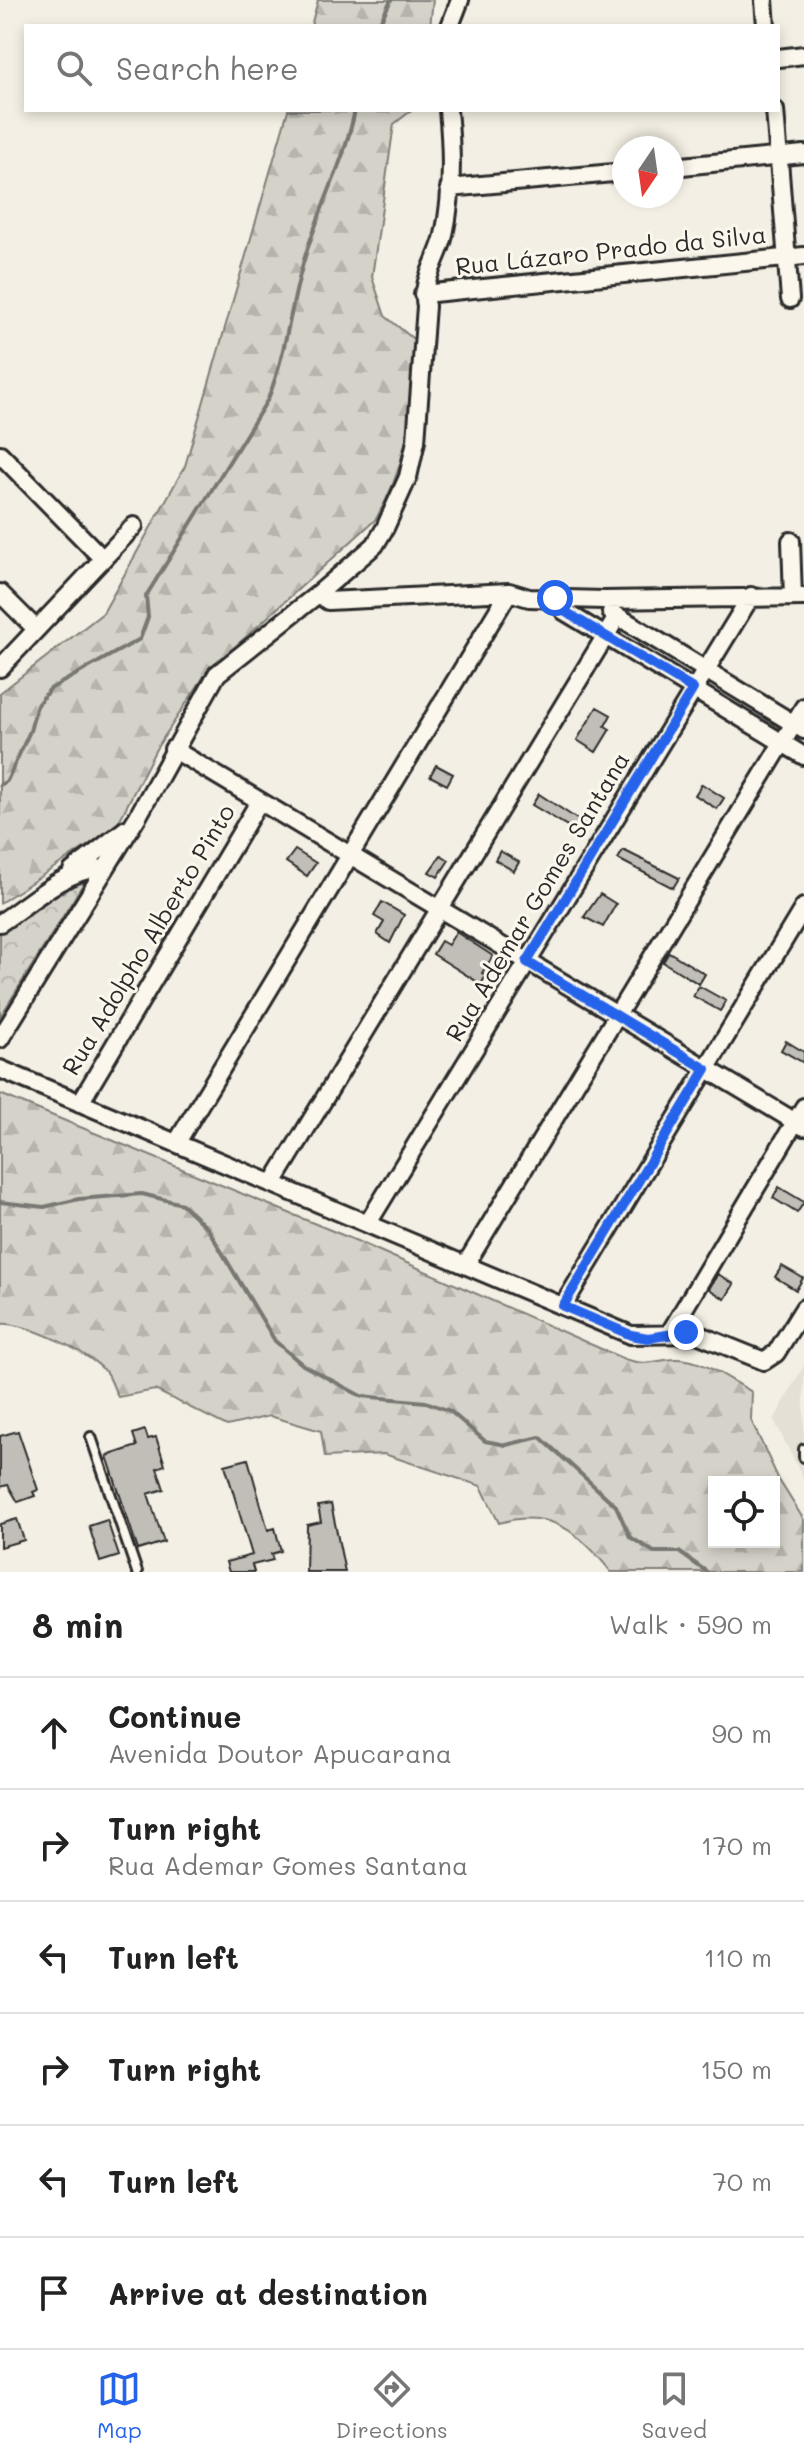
<!DOCTYPE html>
<meta charset="utf-8">
<style>
body{margin:0;font-family:Mali,sans-serif;background:#f6f6f6;color:#222}
.controls{position:absolute;right:24px;bottom:24px;display:grid;overflow:hidden;border-radius:0px;box-shadow:0 4px 12px #0003}
.controls button{width:72px;height:72px;display:grid;place-items:center;padding:0;border:0;border-bottom:2px solid #e0e0e0;background:#fff;color:#222;font:40px sans-serif}
.compass{position:absolute;left:612px;top:136px;width:72px;height:72px;border-radius:50%;background:#fff;box-shadow:0 4px 12px #0003;rotate:193deg}
.stop{position:absolute;width:24px;height:24px;margin:-18px;border:6px solid #2563eb;border-radius:50%;background:#fff}
.stop.end{background:#2563eb;border-color:#fff;box-shadow:0 2px 8px #0008}
.list{margin:0;padding:0;list-style:none}
h2{display:flex;justify-content:space-between;align-items:center;height:104px;margin:0;padding:0 32px;font-size:34px}
h2 small{font-size:26px;font-weight:400;color:#767676}
.list li{display:grid;grid-template-columns:52px 1fr auto;gap:24px;align-items:center;box-sizing:border-box;height:112px;padding:0 32px;border-top:2px solid #e0e0e0}
.list b{display:block;font-size:30px;white-space:nowrap}
.list p{margin:0;font-size:26px;white-space:nowrap;color:#767676}
.list em{font-size:26px;font-style:normal;color:#767676}
.icon{flex:none;width:44px;height:44px;fill:none;stroke:currentColor;stroke-width:2;stroke-linecap:round;stroke-linejoin:round}
.map{position:relative;flex:none;width:804px;height:1572px;overflow:hidden}
.search{position:absolute;background:#fff;box-shadow:0 4px 12px #0003;left:24px;right:24px;top:24px;height:88px;display:flex;align-items:center;gap:20px;box-sizing:border-box;padding:0 28px;border-radius:0px;color:#767676;font-size:30px}
.sheet{height:776px;background:#fff}
nav{display:flex;justify-content:space-around;align-items:center;box-sizing:border-box;height:112px;border-top:2px solid #e0e0e0;background:#fff;font-size:22px;color:#767676}
nav a{display:grid;justify-items:center;gap:4px}
nav .on{color:#2563eb}
.map>svg:first-child{display:block}
.built{fill:#e4e0d6}
.forest{fill:url(#forest-firs);stroke:#807e7a;stroke-width:2;fill-rule:evenodd}
.park{fill:url(#park-crowns);stroke:#807e7a;stroke-width:2}
.lines{fill:none;stroke-linecap:round;stroke-linejoin:round}
.stream{stroke:#787772;stroke-width:4}
.building{fill:#c0beb6;stroke:#2b2b2b;stroke-width:2}
.service-casing{stroke:#2b2b2b;stroke-width:14}
.minor-casing{stroke:#2b2b2b;stroke-width:22}
.service{stroke:#fbf7ec;stroke-width:8}
.minor{stroke:#fbf7ec;stroke-width:16}
.route{stroke:#2563eb;stroke-width:10}
.labels{text-anchor:middle;stroke-width:6;stroke-linejoin:round;paint-order:stroke}
.street-label{font-size:24px;fill:#2b2b2b;stroke:#fbf7ec}
</style>
<div class="map">
<svg width="804" height="1572" viewBox="0 0 804 1572">
<defs>
<pattern id="forest-firs" width="22" height="20" patternUnits="userSpaceOnUse" patternTransform="scale(2)"><rect width="22" height="20" fill="#d5d2c9"/><path d="M5 1l3.5 6h-7zM16 11l3.5 6h-7z" fill="#b7b4ad"/></pattern>
<pattern id="park-crowns" width="20" height="18" patternUnits="userSpaceOnUse" patternTransform="scale(2)"><rect width="20" height="18" fill="#d5d2c9"/><path d="M2 6a3 3 0 1 1 6 0M12 15a3 3 0 1 1 6 0" fill="none" stroke="#b7b4ad"/></pattern>
</defs>
<rect width="100%" height="100%" fill="#f3efe4"/>
<filter id="ink" filterUnits="userSpaceOnUse"><feTurbulence type="fractalNoise" baseFrequency=".0125" numOctaves="2"/><feDisplacementMap in="SourceGraphic" scale="16" xChannelSelector="R" yChannelSelector="G"/><feConvolveMatrix kernelMatrix="1 2 1 2 8 2 1 2 1" color-interpolation-filters="sRGB"/></filter>
<g filter="url(#ink)">
<!-- built -->
<path class="built" d="M 804,1365 L 804,1480 L 774,1420 Z"/>
<!-- forest -->
<path class="forest" d="M 318,0 L 433,0 L 430,26 L 311,26 Z
M 288,110 L 412,110 L 394,124 L 372,277 L 385,316 L 417,342 C 410,410 411,459 376,519 L 207,672 L 156,749 L 116,827 L 0,903 L 0,693 L 103,613 L 185,466 Z
M 0,1094 L 357,1241 L 624,1359 C 651,1367 652,1360 675,1359 C 702,1358 730,1380 752,1392 L 751,1420 L 779,1480 L 804,1520 L 804,1572 L 611,1572 C 580,1532 550,1508 499,1523 L 481,1486 L 384,1454 L 325,1457 L 321,1431 L 270,1416 L 227,1426 L 155,1390 L 118,1397 C 114,1390 112,1380 107,1374 C 96,1355 22,1320 0,1324 ZM 774,1482 L 774,1542 L 714,1542 L 714,1482 Z"/>
<!-- park -->
<path class="park" d="M 77,873 L 85,881 L 0,1017 L 0,931 Z"/>
<g class="lines">
<!-- stream -->
<path class="stream" d="M 378,26 L 391,0
M 0,785 L 7,781 L 30,731 L 37,705 L 50,689 L 140,639 L 148,617 L 146,596 L 268,399 C 285,356 290,311 302,267 C 316,214 344,165 355,110
M 0,1202 L 44,1207 L 79,1199 L 142,1194 L 182,1204 L 208,1229 L 275,1341 L 303,1365 L 361,1396 L 426,1402 L 450,1411 L 485,1441 L 506,1445 L 540,1437 L 616,1506 L 630,1537 L 654,1552 L 679,1552 L 707,1572"/>
</g>
<!-- building -->
<path class="building" d="M 597,707 L 611,715 L 605,726 L 610,729 L 596,752 L 577,740 Z
M 436,765 L 453,774 L 447,785 L 430,776 Z
M 702,784 L 724,798 L 717,809 L 695,795 Z
M 539,794 L 586,825 L 581,834 L 532,805 Z
M 295,850 L 316,863 L 307,876 L 286,862 Z
M 623,850 L 679,878 L 673,888 L 618,859 Z
M 500,851 L 519,862 L 514,871 L 495,860 Z
M 441,855 L 449,860 L 438,877 L 429,872 Z
M 600,894 L 616,904 L 603,927 L 584,917 Z
M 382,902 L 404,915 L 390,943 L 377,934 L 384,922 L 374,916 Z
M 456,932 L 493,956 L 482,973 L 486,976 L 481,984 L 433,954 L 441,941 L 448,945 Z
M 669,952 L 705,974 L 699,984 L 663,962 Z
M 699,986 L 726,1001 L 720,1011 L 693,996 Z
M 786,1041 L 804,1052 L 804,1063 L 781,1050 Z
M 779,1187 L 804,1202 L 797,1213 L 773,1198 Z
M 782,1266 L 803,1278 L 796,1290 L 775,1277 Z
M 718,1274 L 734,1284 L 725,1299 L 709,1289 Z
M 145,1430 L 148,1439 L 156,1437 L 165,1465 L 157,1468 L 164,1489 L 148,1494 L 164,1542 L 138,1550 L 107,1456 L 137,1446 L 133,1434 Z
M 18,1431 L 38,1490 L 33,1492 L 35,1496 L 18,1502 L 8,1485 L 0,1487 L 0,1436 Z
M 248,1459 L 268,1530 L 275,1528 L 281,1551 L 271,1554 L 273,1560 L 252,1565 L 254,1572 L 229,1572 L 226,1562 L 252,1555 L 225,1465 Z
M 331,1504 L 345,1572 L 306,1572 L 307,1525 L 321,1522 L 318,1506 Z
M 17,1519 L 24,1540 L 0,1547 L 0,1524 Z
M 107,1520 L 119,1556 L 100,1562 L 89,1526 Z"/>
<g class="lines">
<!-- service casing -->
<g class="service-casing">
<path id="service" d="M 91,1437 L 137,1572
M 804,1449 L 804,1457"/>
</g>
<!-- minor casing -->
<g class="minor-casing">
<path id="minor" d="M 764,0 L 766,26
M 450,26 L 460,0
M 778,58 L 804,55
M 775,110 L 790,299
M 672,167 L 804,154
M 449,188 L 624,172
M 423,294 L 804,256
M 0,454 L 103,559
M 791,541 L 793,597
M 0,593 L 36,629
M 318,594 L 328,601 L 509,592 L 529,598 L 604,600 L 804,597
M 555,598 L 564,611 L 804,756
M 611,612 L 804,730
M 0,668 L 134,526
M 173,749 L 804,1127
M 72,871 L 126,829
M 0,923 C 29,904 62,872 98,868 L 100,877
M 0,1039 L 138,816 L 217,674 L 318,594 L 375,545 L 385,528 L 408,477 L 416,441 L 426,306 C 420,281 439,259 444,235 C 453,195 452,150 448,110
M 0,1069 L 631,1335 L 697,1334 L 764,1361 L 776,1353 L 804,1308
M 80,1103 L 259,802
M 177,1142 L 509,592
M 273,1183 L 617,617
M 368,1223 L 751,596
M 466,1264 L 804,707
M 563,1306 L 804,907
M 669,1334 L 804,1107"/>
</g>
<!-- service -->
<use href="#service" class="service"/>
<!-- minor -->
<use href="#minor" class="minor"/>
</g>
</g>
<g class="lines" filter="url(#ink)">
<!-- route -->
<path class="route" d="M 555,598 L 564,611 L 693,689 L 527,962 L 706,1069 L 563,1306 L 631,1335 L 648,1338 L 686,1332"/>
</g>
<g class="labels">
<!-- street labels -->
<g class="street-label">
<text transform="translate(611 251) rotate(-6)" y="8">Rua Lázaro Prado da Silva</text>
<text transform="translate(538 897) rotate(-59)" y="8">Rua Ademar Gomes Santana</text>
<text transform="translate(149 940) rotate(-59)" y="8">Rua Adolpho Alberto Pinto</text>
</g>
</g>
</svg>
<div class="controls">
<button><svg class="icon" aria-label="locate" viewBox="0 0 24 24"><circle cx="12" cy="12" r="6"/><path d="M12 2v4M12 18v4M2 12h4M18 12h4"/></svg></button>
</div>
<svg class="compass" viewBox="-18 -18 36 36"><path d="M0-13l5 13h-10z" fill="#e53935"/><path d="M0 13l5-13h-10z" fill="#767676"/></svg>
<div class="stop" style="left:555px;top:598px"></div>
<div class="stop end" style="left:686px;top:1332px"></div>
<div class="search"><svg class="icon" aria-label="search" viewBox="0 0 24 24"><circle cx="10" cy="10" r="6"/><path d="M15 15l6 6"/></svg>Search here</div>
</div>
<section class="sheet">
<h2>8 min<small>Walk · 590 m</small></h2>
<ul class="list">
<li><svg class="icon" aria-label="ahead" viewBox="0 0 24 24"><path d="M12 20V5M6 11l6-6 6 6"/></svg><div><b>Continue</b><p>Avenida Doutor Apucarana</p></div><em>90 m</em></li>
<li><svg class="icon" aria-label="right" viewBox="0 0 24 24"><path d="M7 20v-9h11M14 6l5 5-5 5"/></svg><div><b>Turn right</b><p>Rua Ademar Gomes Santana</p></div><em>170 m</em></li>
<li><svg class="icon" aria-label="left" viewBox="0 0 24 24"><path d="M17 20v-9H6M10 6l-5 5 5 5"/></svg><div><b>Turn left</b></div><em>110 m</em></li>
<li><svg class="icon" aria-label="right" viewBox="0 0 24 24"><path d="M7 20v-9h11M14 6l5 5-5 5"/></svg><div><b>Turn right</b></div><em>150 m</em></li>
<li><svg class="icon" aria-label="left" viewBox="0 0 24 24"><path d="M17 20v-9H6M10 6l-5 5 5 5"/></svg><div><b>Turn left</b></div><em>70 m</em></li>
<li><svg class="icon" aria-label="arrive" viewBox="0 0 24 24"><path d="M6 21V4h12l-3 4 3 4H6"/></svg><div><b>Arrive at destination</b></div></li>
</ul>
</section>
<nav>
<a class="on"><svg class="icon" aria-label="map" viewBox="0 0 24 24"><path d="M3 6l6-2 6 2 6-2v14l-6 2-6-2-6 2zM9 4v14M15 6v14"/></svg>Map</a>
<a><svg class="icon" aria-label="directions" viewBox="0 0 24 24"><path d="M12 3l9 9-9 9-9-9zM9 14v-3h6M13 9l2 2-2 2"/></svg>Directions</a>
<a><svg class="icon" aria-label="saved" viewBox="0 0 24 24"><path d="M7 4h10v16l-5-4-5 4z"/></svg>Saved</a>
</nav>
